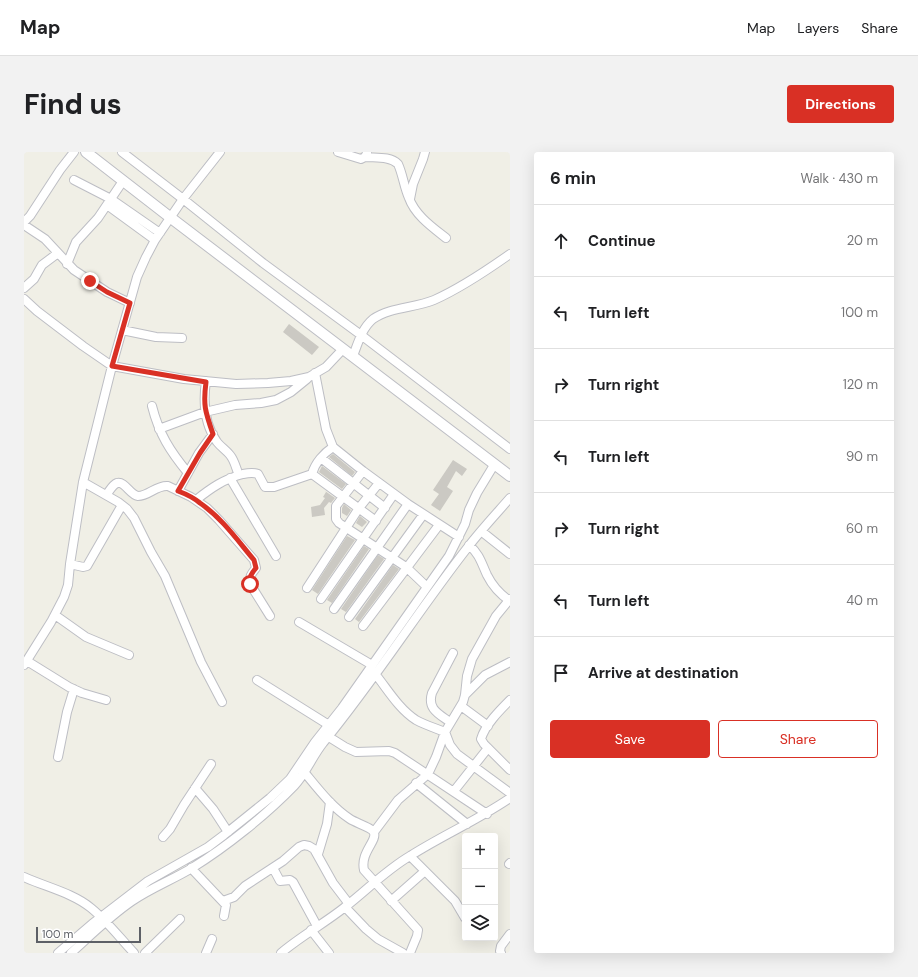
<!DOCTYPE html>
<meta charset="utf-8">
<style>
body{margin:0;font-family:"DM Sans",sans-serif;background:#f2f2f2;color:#202124}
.controls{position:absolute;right:12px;bottom:12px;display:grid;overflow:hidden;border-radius:4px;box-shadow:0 4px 16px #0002}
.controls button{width:36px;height:36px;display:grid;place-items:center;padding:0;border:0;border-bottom:1px solid #e0e0e0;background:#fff;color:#202124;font:20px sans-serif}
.scale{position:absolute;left:12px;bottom:10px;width:105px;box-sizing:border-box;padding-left:4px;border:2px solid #5d6066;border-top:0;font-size:11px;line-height:14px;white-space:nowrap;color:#5d6066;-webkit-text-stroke:3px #fff;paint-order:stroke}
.stop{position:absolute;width:12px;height:12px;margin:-9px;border:3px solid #d93025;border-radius:50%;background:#fff}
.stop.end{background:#d93025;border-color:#fff;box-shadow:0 1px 4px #0008}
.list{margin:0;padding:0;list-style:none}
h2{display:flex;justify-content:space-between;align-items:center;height:52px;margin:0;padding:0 16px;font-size:17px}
h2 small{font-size:13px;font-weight:400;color:#757577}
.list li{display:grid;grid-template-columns:26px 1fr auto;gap:12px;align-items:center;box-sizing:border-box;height:72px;padding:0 16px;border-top:1px solid #e0e0e0}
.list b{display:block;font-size:15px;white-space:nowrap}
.list em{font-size:13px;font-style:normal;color:#757577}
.actions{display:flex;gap:8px;padding:12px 16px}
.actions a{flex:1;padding:9px 0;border:1px solid #d93025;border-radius:4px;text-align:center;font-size:14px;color:#d93025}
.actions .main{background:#d93025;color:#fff}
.icon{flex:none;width:22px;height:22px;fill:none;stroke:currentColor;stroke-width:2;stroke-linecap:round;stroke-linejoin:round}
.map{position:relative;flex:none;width:486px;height:801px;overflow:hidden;border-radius:4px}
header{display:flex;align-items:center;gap:24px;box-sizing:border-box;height:56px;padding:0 20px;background:#fff;border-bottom:1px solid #e0e0e0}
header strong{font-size:19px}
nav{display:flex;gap:22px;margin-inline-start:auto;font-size:14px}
.intro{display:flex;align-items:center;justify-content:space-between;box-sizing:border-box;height:96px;padding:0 24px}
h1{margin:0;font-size:28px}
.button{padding:10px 18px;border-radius:4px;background:#d93025;color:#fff;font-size:14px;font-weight:700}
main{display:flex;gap:24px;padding:0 24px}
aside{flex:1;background:#fff;border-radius:4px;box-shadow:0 4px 16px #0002}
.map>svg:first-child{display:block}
.building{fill:#cbc9c3}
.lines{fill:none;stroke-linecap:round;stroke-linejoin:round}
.minor-casing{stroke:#bdbec4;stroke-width:10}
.tertiary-casing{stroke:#bdbec4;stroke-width:12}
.minor{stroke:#fff;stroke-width:8}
.tertiary{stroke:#fff;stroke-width:10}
.route{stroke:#d93025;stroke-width:5}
</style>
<header>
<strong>Map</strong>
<nav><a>Map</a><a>Layers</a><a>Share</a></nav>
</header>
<div class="intro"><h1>Find us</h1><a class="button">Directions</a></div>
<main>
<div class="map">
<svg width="486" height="801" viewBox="0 0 486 801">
<rect width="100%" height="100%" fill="#f0efe6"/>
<!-- building -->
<path class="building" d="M 265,172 L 295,195 L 288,203 L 259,180 Z
M 309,302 L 331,320 L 328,324 L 305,305 Z
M 429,308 L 443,317 L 438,324 L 432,319 L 423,335 L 429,339 L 416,359 L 407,353 L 415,342 L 409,338 Z
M 298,314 L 322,332 L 318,337 L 295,320 Z
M 301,339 L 311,346 L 307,351 L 305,350 L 300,356 L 301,363 L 288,365 L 287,355 L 296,353 L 301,346 L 299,345 L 302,340 Z
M 320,352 L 327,358 L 323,364 L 318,361 L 318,356 Z
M 336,364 L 343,370 L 338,375 L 332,371 Z
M 323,384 L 331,388 L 294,442 L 288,438 Z
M 340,394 L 345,397 L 308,451 L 303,448 Z
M 354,403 L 360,407 L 322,460 L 317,457 Z
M 369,413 L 375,417 L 335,470 L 331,467 Z"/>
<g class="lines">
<!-- minor casing -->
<g class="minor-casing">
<path id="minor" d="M 98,0 L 159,47 L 239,111 L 337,183 L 486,297
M 314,0 L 337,7 L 341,5 L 343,1
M 341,5 C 352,6 366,4 374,12 C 379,23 380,35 385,46 C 391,63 408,75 422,86
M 50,28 L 87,47 L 136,81
M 386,47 L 389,32 L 399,7 L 401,0
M 83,53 L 131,88
M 0,70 L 6,64 L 36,18 L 50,0
M 0,73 L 21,87 L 50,118 L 83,140 L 106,151
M 43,112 L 52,90 L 74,66 L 99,29
M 0,136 L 10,127 L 18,113 L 34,101
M 0,147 L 13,159 L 59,194 L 88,214 L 160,227 L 212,232 L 244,231 L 267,229 L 285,225 L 302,215 L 319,197
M 98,178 L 132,185 L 158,186
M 329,204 C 334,191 338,176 349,167 C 366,155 391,156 410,148 C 437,136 462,119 486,102
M 291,221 L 302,277 L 309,295 L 339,319 L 384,352 L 435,385
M 182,229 C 179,250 180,272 193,290 C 197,295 202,298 206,303 C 211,309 212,317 215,323
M 128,254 C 135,282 146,299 164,321
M 135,277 L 181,260 L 211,253 L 237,251 L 252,248 L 267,240 L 283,227
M 309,295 C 300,301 291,311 288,322 L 352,369
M 297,306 L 361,356
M 339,319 L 312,354 L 312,367 L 315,371 L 382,415 L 403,435
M 206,326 L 252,404
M 59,330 L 94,350 L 103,357 L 110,366 L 127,400 L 141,424 L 177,510 L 198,550
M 154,339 L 175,301 L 189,282
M 82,343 C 85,340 88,333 93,331 C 101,329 106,343 114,344 C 125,344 132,333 144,334 L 167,345 L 183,356 L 195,368 L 230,408 L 232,416 C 228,421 225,424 226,432 L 246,464
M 172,348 C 187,336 200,327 219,322 C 224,321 229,320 234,322 L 241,335 L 250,335 L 288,322
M 457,379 L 486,402
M 445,393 C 456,403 457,410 463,423 C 468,433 477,443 486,449
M 46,412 L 59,415 L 63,414 L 98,353
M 283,436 L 335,356 L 355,331
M 297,447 L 370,342
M 310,457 L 384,352
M 31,463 L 62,485 L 105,503
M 325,465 L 399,363
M 275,470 L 348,513
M 339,474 L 415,373
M 3,509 L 45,535 L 58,541 L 82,548
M 0,513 L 27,470 L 40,445 L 44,433 L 46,412 L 59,330 L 88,214 L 113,125 L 122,105 L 131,88 L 159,47 L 196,0
M 352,523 C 364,538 375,557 392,568 C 401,573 411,576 421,580 L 426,593 L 433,602 L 486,641
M 233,528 L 308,575
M 441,543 L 461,523 L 486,510
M 486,548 C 476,558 461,573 457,587 L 460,592 L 486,618
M 437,554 L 464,574
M 426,570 C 415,562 403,557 408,541 L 429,501
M 305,585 L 321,595 L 332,600 L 365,599 L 371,601 L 463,662
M 34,605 L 43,560 L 50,537
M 281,621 C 295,638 308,655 326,667 C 332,671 349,676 350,681 C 353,689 336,701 340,718 L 394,778 L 393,784 L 386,801
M 392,631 L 443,672
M 171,636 L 189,657 L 204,680
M 430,639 L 464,596
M 350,680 L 374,648 L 404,622 L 412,605 L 421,580 L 439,550 L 441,543 L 443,524 L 448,507 L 472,464 L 486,447
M 139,685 L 146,677 L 160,653 L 187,612
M 294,702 L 303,672 L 306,650
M 386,704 L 431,749 L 441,766
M 485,712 L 486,711
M 167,716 L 202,753 L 200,764
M 249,716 L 256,729 L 266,728 L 269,730 L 293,774
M 0,725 C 22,735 49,741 67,756 C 83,769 96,786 110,801
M 199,749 L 210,745 L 221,734 L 259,709 L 275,695 L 280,693 L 285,694 L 290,697 L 309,731 L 325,752
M 367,749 L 401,719
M 321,755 L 342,777 L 354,787 L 379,801
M 287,778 L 305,801
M 34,801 L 68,772 L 124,729 L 184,695 L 200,683 L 246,646 L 266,627 L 291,590 L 318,556 L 425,404 L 441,372 L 445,358 L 453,341 L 470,313
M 47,801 C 67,783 86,764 108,749 C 127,736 148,728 168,716 C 202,695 242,663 270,634 C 282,621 288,605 299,591 C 351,528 394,459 444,395 C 457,378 472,362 486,346
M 121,801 L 156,767
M 182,801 L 188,787
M 257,801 C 277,784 301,771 321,755 C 343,738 362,718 386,704 C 419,683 454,668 486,646
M 477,801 L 476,799 L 477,794 L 486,782"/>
</g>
<!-- tertiary casing -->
<g class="tertiary-casing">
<path id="tertiary" d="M 62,0 L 147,66 L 486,324"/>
</g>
<!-- minor -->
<use href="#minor" class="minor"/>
<!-- tertiary -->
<use href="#tertiary" class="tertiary"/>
</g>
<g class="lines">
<!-- route -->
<path class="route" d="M 66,129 L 83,140 L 106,151 L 88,214 L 182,230 C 179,253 181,259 189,282 L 176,301 L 154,339 C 162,342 170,346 176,351 C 198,366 214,389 230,408 L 232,416 C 228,421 225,424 226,432"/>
</g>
</svg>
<div class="controls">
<button>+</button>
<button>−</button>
<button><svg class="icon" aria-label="layers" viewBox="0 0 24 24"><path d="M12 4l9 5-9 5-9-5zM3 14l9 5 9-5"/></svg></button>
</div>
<div class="scale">100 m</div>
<div class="stop" style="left:226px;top:432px"></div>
<div class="stop end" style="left:66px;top:129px"></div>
</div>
<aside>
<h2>6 min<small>Walk · 430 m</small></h2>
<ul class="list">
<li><svg class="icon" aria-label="ahead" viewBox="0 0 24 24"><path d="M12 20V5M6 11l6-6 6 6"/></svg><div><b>Continue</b></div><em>20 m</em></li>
<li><svg class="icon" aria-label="left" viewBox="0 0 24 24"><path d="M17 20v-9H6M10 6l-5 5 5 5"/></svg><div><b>Turn left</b></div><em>100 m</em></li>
<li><svg class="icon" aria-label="right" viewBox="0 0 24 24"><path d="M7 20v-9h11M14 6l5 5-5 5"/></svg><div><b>Turn right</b></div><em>120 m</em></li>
<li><svg class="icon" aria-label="left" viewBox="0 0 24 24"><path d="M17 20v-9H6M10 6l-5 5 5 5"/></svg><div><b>Turn left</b></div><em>90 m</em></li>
<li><svg class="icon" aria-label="right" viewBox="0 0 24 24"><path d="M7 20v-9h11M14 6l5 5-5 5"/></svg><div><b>Turn right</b></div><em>60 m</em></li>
<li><svg class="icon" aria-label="left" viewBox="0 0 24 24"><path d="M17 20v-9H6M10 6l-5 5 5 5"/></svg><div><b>Turn left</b></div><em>40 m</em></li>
<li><svg class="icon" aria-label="arrive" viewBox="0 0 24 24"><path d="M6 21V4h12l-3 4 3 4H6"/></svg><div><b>Arrive at destination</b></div></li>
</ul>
<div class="actions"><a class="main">Save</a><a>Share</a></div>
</aside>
</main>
